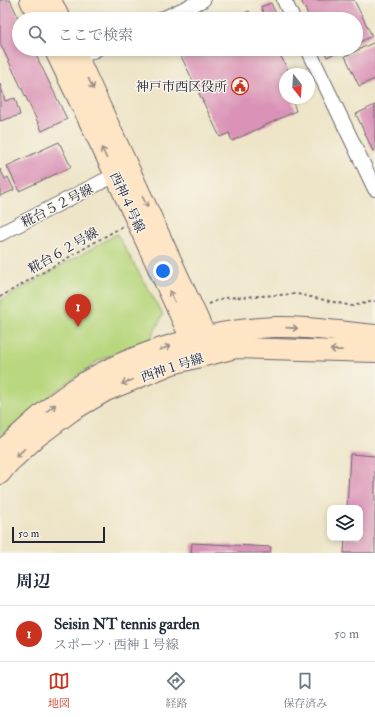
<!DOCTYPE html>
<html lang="ja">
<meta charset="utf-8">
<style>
body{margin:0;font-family:"IM FELL Double Pica","Noto Serif JP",serif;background:#f6f6f7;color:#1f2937}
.controls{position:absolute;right:12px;bottom:12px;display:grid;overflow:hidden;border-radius:8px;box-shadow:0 2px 6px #0003}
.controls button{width:36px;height:36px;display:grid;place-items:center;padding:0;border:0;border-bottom:1px solid #e0e1e3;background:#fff;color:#1f2937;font:20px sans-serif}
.compass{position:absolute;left:279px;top:68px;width:36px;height:36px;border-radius:50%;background:#fff;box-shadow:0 2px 6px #0003;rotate:163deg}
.scale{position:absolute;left:12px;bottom:10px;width:93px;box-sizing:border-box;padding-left:4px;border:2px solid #22223b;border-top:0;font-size:11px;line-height:14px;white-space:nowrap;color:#22223b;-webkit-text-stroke:3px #f7f3e8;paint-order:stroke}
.you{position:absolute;left:163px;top:271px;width:14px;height:14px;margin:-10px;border:3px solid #fff;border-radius:50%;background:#1a73e8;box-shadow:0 0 0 6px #1a73e833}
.badge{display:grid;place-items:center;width:26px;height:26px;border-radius:50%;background:#c8321e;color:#fff;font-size:13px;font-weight:700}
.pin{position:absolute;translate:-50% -33px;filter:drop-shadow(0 1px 2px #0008)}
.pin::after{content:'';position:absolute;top:21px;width:14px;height:12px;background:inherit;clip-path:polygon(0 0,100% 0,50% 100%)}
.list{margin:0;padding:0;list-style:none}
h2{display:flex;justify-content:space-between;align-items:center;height:52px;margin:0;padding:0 16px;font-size:17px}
h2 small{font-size:13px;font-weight:400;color:#747a83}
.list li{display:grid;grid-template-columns:26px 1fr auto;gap:12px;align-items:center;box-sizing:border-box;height:56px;padding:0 16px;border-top:1px solid #e0e1e3}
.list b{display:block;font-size:15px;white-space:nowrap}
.list p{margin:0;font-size:13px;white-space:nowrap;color:#747a83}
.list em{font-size:13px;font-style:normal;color:#747a83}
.icon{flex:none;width:22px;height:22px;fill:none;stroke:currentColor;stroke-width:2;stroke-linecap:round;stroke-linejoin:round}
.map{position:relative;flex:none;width:375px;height:553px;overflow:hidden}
.search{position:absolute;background:#fff;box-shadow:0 2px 6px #0003;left:12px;right:12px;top:12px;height:44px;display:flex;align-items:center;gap:10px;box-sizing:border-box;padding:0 14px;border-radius:22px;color:#747a83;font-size:15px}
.sheet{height:108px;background:#fff}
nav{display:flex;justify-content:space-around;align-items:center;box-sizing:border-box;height:56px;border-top:1px solid #e0e1e3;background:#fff;font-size:11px;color:#747a83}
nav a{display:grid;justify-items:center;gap:2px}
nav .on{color:#c8321e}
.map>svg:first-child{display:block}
.green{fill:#b8d77e;stroke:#6d7c5c}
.building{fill:#da92b6}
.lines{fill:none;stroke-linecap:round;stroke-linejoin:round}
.street-casing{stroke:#69666c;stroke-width:16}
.secondary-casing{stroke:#69666c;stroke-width:22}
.path{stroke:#69666c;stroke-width:2;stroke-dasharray:3 3;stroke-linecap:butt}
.street{stroke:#fff;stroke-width:14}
.secondary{stroke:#fde5c5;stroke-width:20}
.oneway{stroke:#9a8d87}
.labels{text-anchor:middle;stroke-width:3;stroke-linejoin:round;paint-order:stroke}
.poi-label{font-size:13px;fill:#22223b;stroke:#f7f3e8;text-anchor:end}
.street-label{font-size:13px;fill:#22223b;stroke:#f7f3e8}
</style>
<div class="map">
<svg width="375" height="553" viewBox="0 0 375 553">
<rect width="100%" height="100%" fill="#f7f3e8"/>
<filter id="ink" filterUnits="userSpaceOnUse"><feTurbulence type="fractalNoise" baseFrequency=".025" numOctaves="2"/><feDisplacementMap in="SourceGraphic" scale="8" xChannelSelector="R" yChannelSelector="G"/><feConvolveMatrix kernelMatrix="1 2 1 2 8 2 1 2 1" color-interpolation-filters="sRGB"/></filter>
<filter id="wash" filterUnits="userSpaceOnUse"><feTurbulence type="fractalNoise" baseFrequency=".012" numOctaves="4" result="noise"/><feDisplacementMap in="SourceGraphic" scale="16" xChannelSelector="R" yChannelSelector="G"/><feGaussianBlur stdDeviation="0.9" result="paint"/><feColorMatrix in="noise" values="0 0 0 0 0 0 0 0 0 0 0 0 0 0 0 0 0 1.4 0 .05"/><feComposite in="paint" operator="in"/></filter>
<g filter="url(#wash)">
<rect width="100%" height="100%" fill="#eee5c8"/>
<!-- green -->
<path class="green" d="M 117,234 L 163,315 L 151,338 L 98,361 L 56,391 L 0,439 L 0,301 Z"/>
<g id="blocks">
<!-- building -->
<path class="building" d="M 0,0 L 10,0 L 19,19 L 19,49 L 33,49 L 67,119 L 42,131 L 0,43 Z
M 301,0 L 354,0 L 372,36 L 356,44 L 356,19 L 310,19 Z
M 271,3 L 278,19 L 266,19 L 261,7 Z
M 249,11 L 253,19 L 233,19 Z
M 375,42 L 375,79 L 359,86 L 345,56 Z
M 188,49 L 277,49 L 290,74 L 285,74 L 285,98 L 301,98 L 293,102 L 296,111 L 232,141 L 229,133 L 220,137 L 181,56 L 190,53 Z
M 323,49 L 344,49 L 327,57 Z
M 0,84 L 5,101 L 15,98 L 20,115 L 0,121 Z
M 375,105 L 375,151 L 373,151 L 356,114 Z
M 59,142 L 71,167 L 19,191 L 7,166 Z
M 0,169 L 5,179 L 8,177 L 14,190 L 0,196 Z
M 350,454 L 375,456 L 375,553 L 344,553 L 345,538 L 360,538 L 360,508 L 347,508 Z
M 192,543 L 271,547 L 270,553 L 191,553 Z"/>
</g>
</g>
<g filter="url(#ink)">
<use href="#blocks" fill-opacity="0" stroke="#69666c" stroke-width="1"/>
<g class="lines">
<!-- street casing -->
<g class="street-casing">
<path id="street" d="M 284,0 L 293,19
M 162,19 L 203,0
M 308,49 L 375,189
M 78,58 L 97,49
M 0,234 L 115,175"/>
</g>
<!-- secondary casing -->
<g class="secondary-casing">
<path id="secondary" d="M 30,0 L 39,19
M 51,0 L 60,19
M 54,49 L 115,175 L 196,350
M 74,49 L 211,347
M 0,452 C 26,428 52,403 82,384 C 134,351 214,329 275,327 C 306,326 344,332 375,335
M 0,474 L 8,464 L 37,437 L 72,411 L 106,391 L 172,364 L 236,348 L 375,352"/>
</g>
<!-- path -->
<path class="path" d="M 0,297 L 123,226
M 209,304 L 223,298 L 297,294 L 352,306 L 375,301"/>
<!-- street -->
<use href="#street" class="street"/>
<!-- secondary -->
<use href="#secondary" class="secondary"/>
</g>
<!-- one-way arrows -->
<defs><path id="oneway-shaft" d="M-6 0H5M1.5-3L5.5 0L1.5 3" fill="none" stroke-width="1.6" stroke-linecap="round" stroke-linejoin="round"/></defs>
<g class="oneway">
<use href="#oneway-shaft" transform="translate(91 84) rotate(65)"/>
<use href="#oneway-shaft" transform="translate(104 153) rotate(-116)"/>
<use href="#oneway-shaft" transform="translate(145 202) rotate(65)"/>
<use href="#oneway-shaft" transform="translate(172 296) rotate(-115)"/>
<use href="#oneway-shaft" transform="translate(292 328) rotate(4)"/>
<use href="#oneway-shaft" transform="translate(165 348) rotate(-20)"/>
<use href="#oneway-shaft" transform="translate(336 350) rotate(-179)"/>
<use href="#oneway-shaft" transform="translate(127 382) rotate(158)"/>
<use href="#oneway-shaft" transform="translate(51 408) rotate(-38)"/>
<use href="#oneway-shaft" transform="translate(20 453) rotate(137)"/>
</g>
</g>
<!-- icons -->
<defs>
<g id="civic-ring" transform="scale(0.9)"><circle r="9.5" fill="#f7f3e8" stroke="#c8321e" stroke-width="1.5"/><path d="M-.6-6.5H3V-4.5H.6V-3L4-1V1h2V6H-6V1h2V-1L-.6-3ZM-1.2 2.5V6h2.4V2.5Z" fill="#c8321e"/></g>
</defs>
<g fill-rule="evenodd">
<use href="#civic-ring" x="240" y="86"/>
</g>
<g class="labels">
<!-- poi labels -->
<g class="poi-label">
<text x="227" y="91">神戸市西区役所</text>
</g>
<!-- street labels -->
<g class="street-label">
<text transform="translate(128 202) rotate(65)" y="5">西神４号線</text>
<text transform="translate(57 205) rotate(-27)" y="5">糀台５２号線</text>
<text transform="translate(63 250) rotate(-30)" y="5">糀台６２号線</text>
<text transform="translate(172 367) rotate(-18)" y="5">西神１号線</text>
</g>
</g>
</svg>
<div class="controls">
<button><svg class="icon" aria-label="layers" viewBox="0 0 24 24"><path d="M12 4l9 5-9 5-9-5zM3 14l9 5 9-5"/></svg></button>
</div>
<svg class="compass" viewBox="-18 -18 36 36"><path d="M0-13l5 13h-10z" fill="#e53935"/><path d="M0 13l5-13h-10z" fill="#747a83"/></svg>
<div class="scale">50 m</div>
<div class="you"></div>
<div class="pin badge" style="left:78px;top:327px">1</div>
<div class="search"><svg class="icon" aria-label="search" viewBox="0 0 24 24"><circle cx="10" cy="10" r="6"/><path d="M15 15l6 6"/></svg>ここで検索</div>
</div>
<section class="sheet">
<h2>周辺<small></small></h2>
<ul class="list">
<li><span class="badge">1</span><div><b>Seisin NT tennis garden</b><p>スポーツ · 西神１号線</p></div><em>50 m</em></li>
</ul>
</section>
<nav>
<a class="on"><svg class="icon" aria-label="map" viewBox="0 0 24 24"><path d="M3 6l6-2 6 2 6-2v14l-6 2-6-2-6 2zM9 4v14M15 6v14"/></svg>地図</a>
<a><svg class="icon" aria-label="directions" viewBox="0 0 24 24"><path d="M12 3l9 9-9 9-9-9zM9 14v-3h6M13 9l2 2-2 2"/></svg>経路</a>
<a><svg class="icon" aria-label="saved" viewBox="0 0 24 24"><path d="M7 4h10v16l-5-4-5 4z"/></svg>保存済み</a>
</nav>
